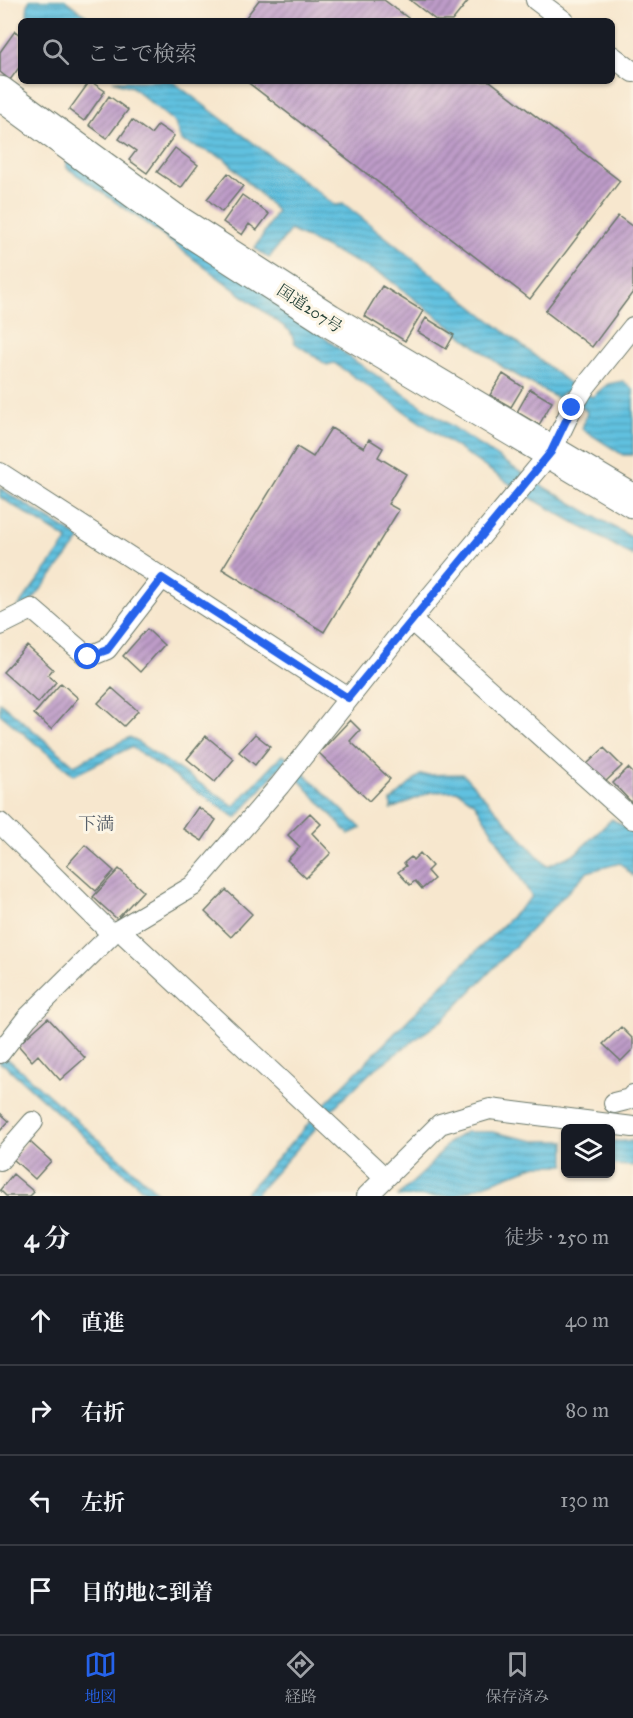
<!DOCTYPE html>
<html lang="ja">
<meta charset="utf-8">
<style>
body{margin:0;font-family:"IM FELL Great Primer","Noto Serif JP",serif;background:#20242c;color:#f1f3f6}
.controls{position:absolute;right:18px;bottom:18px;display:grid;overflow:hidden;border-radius:9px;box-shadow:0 2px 4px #0004}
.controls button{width:54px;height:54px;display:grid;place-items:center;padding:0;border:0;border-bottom:2px solid #363941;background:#171b24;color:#f1f3f6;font:30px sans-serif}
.stop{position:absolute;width:18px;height:18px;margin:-14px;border:4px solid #2563eb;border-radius:50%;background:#fff}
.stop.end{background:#2563eb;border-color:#fff;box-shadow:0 2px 6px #0008}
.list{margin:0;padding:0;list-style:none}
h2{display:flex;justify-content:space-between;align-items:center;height:78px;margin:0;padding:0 24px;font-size:26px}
h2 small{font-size:20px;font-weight:400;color:#9ea1a6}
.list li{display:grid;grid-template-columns:39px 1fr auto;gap:18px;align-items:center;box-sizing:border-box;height:90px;padding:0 24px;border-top:2px solid #363941}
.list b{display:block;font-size:22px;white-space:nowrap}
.list em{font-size:20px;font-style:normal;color:#9ea1a6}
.icon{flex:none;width:33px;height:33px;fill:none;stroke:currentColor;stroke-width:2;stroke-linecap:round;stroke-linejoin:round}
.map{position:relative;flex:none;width:633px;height:1196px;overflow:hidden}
.search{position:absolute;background:#171b24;box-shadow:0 2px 4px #0004;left:18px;right:18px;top:18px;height:66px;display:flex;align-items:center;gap:15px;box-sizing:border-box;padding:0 21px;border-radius:9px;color:#9ea1a6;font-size:22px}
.sheet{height:438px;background:#171b24}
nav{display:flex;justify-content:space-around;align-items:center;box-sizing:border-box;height:84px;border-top:2px solid #363941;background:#171b24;font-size:16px;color:#9ea1a6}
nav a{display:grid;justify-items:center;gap:3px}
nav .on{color:#2563eb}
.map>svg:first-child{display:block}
.water{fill:url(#water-rules);stroke:#407f8a;stroke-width:1.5}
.building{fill:url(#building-hatch)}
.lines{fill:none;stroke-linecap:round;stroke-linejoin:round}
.minor-casing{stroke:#6b786a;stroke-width:22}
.trunk-casing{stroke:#6b786a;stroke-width:35}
.minor{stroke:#fff;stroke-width:20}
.trunk{stroke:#fff;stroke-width:33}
.route{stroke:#2563eb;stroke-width:8}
.labels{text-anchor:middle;stroke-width:6;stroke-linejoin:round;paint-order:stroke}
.street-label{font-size:16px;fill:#1f3d34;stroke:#fcf5e5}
.neighbourhood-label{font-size:18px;fill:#565e68;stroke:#fcf5e5}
</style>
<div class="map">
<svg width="633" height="1196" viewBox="0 0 633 1196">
<defs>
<pattern id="water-rules" width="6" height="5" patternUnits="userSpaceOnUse" patternTransform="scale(1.5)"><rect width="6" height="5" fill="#61c1e0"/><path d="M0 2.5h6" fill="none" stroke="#4f9eb6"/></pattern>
<pattern id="building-hatch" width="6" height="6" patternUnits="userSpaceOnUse" patternTransform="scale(1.5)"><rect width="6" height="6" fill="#bd9bc8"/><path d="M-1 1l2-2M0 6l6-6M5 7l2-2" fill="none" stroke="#9980a3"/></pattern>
</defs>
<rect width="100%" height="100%" fill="#fcf5e5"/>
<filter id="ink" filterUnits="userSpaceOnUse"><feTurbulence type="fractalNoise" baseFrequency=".0167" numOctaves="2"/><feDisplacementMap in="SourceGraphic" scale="12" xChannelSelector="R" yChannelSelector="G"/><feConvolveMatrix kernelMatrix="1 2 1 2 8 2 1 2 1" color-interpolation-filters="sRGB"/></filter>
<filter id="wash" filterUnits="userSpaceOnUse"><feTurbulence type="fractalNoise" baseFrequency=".008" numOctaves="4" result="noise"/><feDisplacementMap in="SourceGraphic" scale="24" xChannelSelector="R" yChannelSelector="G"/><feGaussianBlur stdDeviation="1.35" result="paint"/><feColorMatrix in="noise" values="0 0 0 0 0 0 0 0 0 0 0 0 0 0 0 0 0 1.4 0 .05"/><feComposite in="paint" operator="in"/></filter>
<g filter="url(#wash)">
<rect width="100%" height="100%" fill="#f7e7ce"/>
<!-- water -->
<path class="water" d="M 30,0 L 65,0 L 93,21 L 34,21 L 27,14 L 28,3 Z
M 113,81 L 172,81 L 335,205 L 344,204 L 569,383 L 592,397 L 608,384 L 623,381 L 633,389 L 633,455 L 623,455 L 582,429 L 587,412 L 564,392 L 557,398 L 504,368 L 383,275 L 290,230 L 269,258 L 255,248 L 277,211 L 224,158 L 181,141 L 175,123 L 132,87 Z
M 65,154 L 262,289 L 355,361 L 535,482 L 633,538 L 633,556 L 526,495 L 334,363 L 327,365 L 295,343 L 290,331 L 143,221 L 67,168 Z
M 0,488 L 81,539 L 31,602 L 17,608 L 68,540 L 0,497 Z
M 0,702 L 74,765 L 130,737 L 234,806 L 282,755 L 288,758 L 236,818 L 131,747 L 74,775 L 0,714 Z
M 303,771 L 303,772 L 361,828 L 349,834 L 298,779 Z
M 463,774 L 547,866 L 576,853 L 612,819 L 633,832 L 633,876 L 620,863 L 587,872 L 445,1018 L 371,1072 L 327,1114 L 321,1108 L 462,965 L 532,897 L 475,803 L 458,791 L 431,792 L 391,809 L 391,801 L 420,775 Z
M 0,1054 L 8,1059 L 162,1196 L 150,1196 L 6,1066 L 0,1063 Z
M 311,1121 L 317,1127 L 254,1196 L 243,1196 Z
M 466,1132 L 492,1132 L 535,1141 L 565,1141 L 565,1165 L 537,1165 L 455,1196 L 398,1196 L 426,1170 L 449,1142 Z
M 611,1141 L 633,1141 L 633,1166 L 611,1165 Z"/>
<g id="blocks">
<!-- building -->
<path class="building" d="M 259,0 L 384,0 L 412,21 L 243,21 Z
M 410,0 L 469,0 L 452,21 L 437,21 Z
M 15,31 L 21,36 L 21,65 L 10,80 L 0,72 L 0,52 Z
M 90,81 L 105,91 L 84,121 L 69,110 Z
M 246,81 L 490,81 L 620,181 L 530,299 Z
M 109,96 L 128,110 L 107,138 L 89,125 Z
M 132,120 L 151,134 L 158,125 L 174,136 L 147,173 L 129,160 L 136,151 L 119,139 Z
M 175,148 L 198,165 L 181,188 L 157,172 Z
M 228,173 L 243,186 L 222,212 L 207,199 Z
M 242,195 L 269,214 L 257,230 L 249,224 L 242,235 L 223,222 Z
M 618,216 L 633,227 L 633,292 L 592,347 L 545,311 Z
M 382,286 L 423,311 L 405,341 L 364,316 Z
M 426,318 L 454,335 L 446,349 L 418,332 Z
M 503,374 L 523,387 L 511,407 L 490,395 Z
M 530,389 L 552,402 L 539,425 L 517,412 Z
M 331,428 L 364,448 L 369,439 L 383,448 L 378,457 L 406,474 L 388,504 L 399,510 L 324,632 L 222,569 L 297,447 L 313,457 Z
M 147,629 L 164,645 L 140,672 L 123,656 Z
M 27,646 L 53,669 L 48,675 L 56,682 L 38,703 L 3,672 Z
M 61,683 L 78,698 L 51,729 L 34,714 Z
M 112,688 L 138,711 L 124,726 L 98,703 Z
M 350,720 L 360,730 L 350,741 L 390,779 L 369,801 L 319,753 Z
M 255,734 L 270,746 L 255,765 L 239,752 Z
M 206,736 L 234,759 L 215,782 L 187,759 Z
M 604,748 L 622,766 L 605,782 L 587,764 Z
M 628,768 L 633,773 L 633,804 L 613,783 Z
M 198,807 L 216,820 L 202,841 L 183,829 Z
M 310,813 L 321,824 L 312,833 L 331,853 L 306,878 L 287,860 L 300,847 L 288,835 Z
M 85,845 L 114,871 L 96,891 L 67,865 Z
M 420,853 L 432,866 L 427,871 L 434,879 L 422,889 L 415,881 L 410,885 L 398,872 L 406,866 L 404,863 L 411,857 L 413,860 Z
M 119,869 L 143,891 L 117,919 L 93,897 Z
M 226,890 L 252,914 L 231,937 L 205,912 Z
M 48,1018 L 85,1058 L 60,1080 L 38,1055 L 32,1061 L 18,1045 Z
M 621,1027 L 633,1039 L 633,1049 L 621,1061 L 603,1044 Z
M 0,1113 L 9,1121 L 0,1131 Z
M 29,1141 L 51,1161 L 35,1179 L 13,1159 Z
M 13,1174 L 34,1192 L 30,1196 L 6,1196 L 0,1190 Z"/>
</g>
</g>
<g filter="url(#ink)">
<use href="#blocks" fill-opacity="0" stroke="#6b786a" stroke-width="1.5"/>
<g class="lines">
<!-- minor casing -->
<g class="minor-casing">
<path id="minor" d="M 536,0 L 564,21
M 612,56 L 633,72
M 0,473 L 348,698
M 411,620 L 633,819
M 0,625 L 32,609 L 88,657 L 107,649 L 162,578
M 0,823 L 112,934
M 124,927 L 126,936 L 385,1178
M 0,1053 L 27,1018 L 112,934 L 193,886 L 280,785 L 411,620 L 551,452 L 572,408 L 585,387 L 633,327
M 614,1103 L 630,1099 L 633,1095
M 0,1160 L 33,1122
M 367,1196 L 440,1124 L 490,1109 L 633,1127"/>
</g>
<!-- trunk casing -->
<g class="trunk-casing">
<path id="trunk" d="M 0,93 L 171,218 L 329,320 L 633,501"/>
</g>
<!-- minor -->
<use href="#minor" class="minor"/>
<!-- trunk -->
<use href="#trunk" class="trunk"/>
</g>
</g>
<g class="lines" filter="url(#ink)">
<!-- route -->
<path class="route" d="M 88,657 L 107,650 L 162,578 L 348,698 L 551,452 L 572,408"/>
</g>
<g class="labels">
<!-- street labels -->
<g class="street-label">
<text transform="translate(310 308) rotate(33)" y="6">国道207号</text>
</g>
<!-- neighbourhood labels -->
<g class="neighbourhood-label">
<text x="96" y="830">下満</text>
</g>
</g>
</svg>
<div class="controls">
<button><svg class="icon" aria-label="layers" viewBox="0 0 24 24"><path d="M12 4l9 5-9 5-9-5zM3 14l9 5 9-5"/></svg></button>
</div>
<div class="stop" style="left:88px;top:657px"></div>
<div class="stop end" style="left:572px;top:408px"></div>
<div class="search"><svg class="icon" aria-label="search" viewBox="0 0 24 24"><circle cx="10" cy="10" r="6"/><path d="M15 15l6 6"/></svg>ここで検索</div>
</div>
<section class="sheet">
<h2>4 分<small>徒歩 · 250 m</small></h2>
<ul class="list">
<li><svg class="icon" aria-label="ahead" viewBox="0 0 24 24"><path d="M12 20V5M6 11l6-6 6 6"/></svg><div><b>直進</b></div><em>40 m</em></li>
<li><svg class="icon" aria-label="right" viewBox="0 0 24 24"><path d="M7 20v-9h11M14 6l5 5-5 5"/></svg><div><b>右折</b></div><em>80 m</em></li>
<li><svg class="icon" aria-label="left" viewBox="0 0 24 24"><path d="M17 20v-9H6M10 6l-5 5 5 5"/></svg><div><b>左折</b></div><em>130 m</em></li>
<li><svg class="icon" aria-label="arrive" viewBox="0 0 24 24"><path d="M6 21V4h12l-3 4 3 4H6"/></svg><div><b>目的地に到着</b></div></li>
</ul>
</section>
<nav>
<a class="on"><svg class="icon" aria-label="map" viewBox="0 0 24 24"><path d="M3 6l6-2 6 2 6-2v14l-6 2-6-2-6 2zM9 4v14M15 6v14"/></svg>地図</a>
<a><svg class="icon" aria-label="directions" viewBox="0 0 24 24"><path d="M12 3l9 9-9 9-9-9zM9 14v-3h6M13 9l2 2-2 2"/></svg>経路</a>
<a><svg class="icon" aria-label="saved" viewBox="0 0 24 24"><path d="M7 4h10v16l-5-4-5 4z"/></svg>保存済み</a>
</nav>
